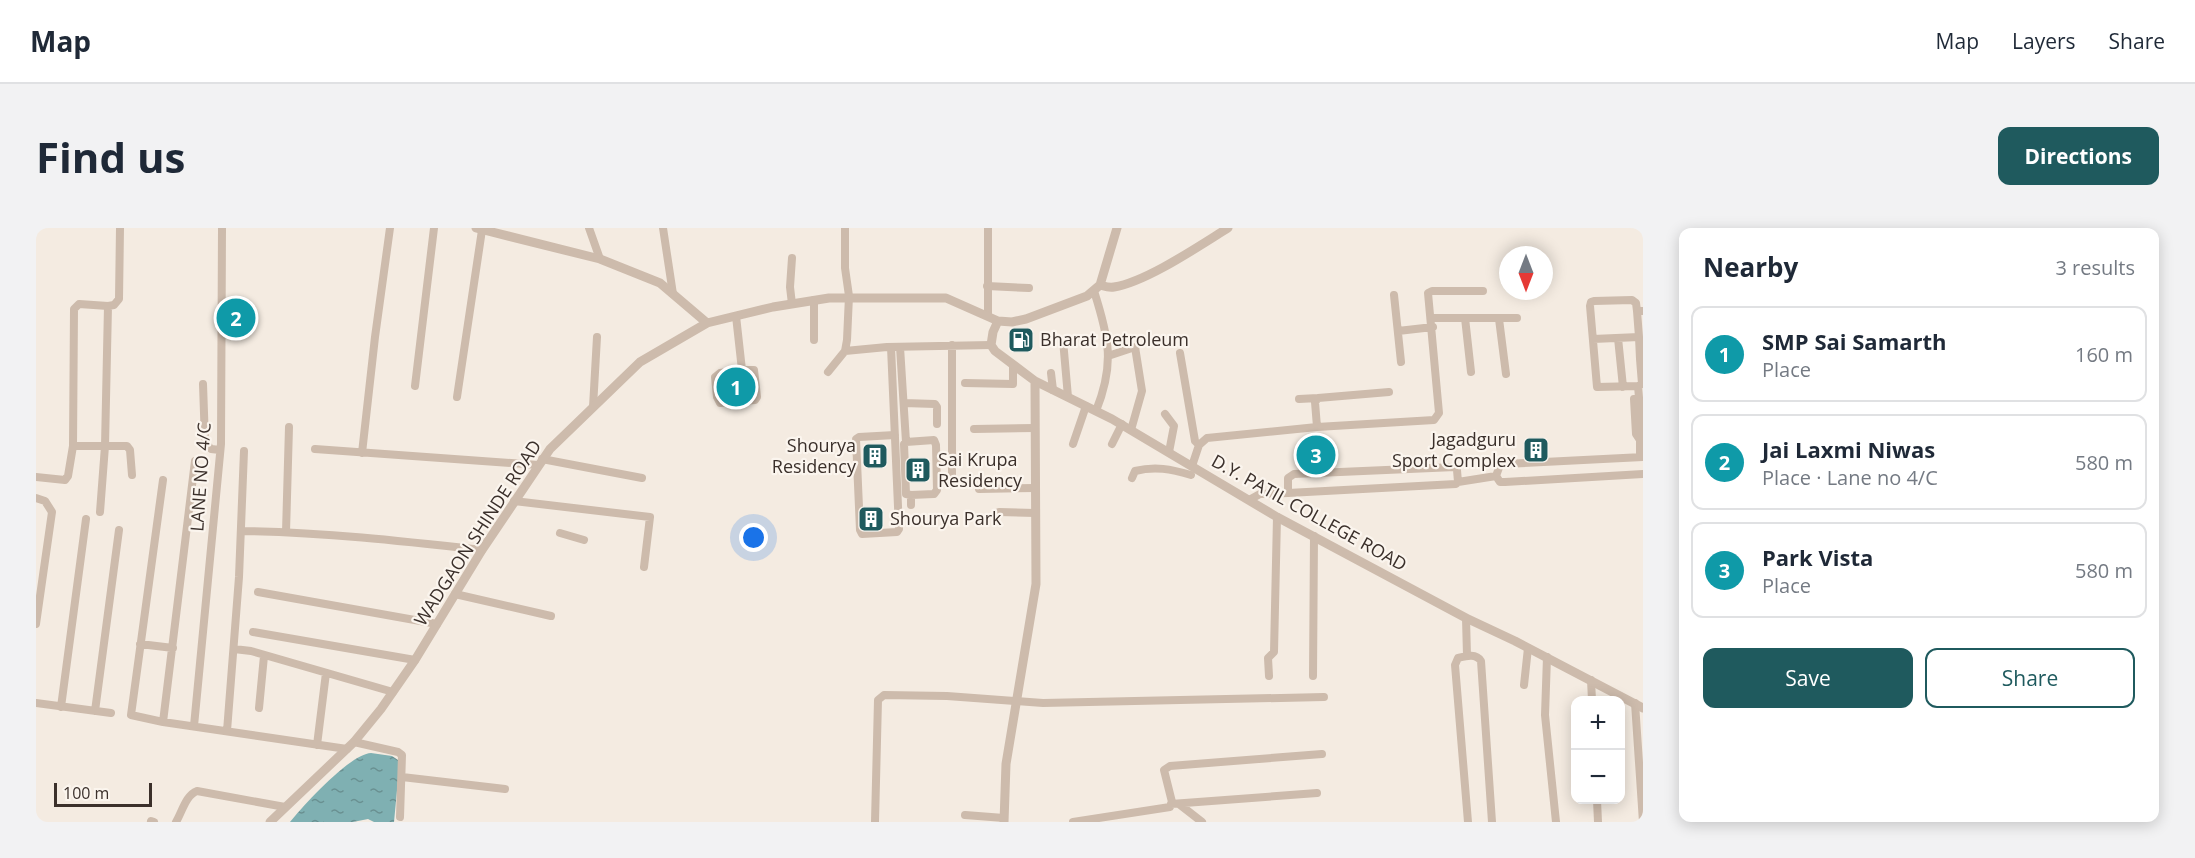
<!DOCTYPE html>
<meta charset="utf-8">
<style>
body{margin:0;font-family:"Open Sans",sans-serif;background:#f2f2f3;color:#1f2937}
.controls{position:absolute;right:18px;bottom:18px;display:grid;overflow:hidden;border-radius:12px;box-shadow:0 3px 15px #0003}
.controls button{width:54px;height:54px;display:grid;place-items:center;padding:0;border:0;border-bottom:2px solid #e0e1e3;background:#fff;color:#1f2937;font:30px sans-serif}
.compass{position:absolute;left:1463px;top:18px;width:54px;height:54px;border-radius:50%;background:#fff;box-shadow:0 3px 15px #0003;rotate:180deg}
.scale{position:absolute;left:18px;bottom:15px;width:98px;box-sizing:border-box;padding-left:6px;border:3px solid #3b302b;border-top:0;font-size:16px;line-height:21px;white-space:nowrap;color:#3b302b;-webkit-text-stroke:4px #fbf5ee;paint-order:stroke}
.you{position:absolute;left:718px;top:310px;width:21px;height:21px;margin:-15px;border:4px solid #fff;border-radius:50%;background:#1a73e8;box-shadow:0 0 0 9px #1a73e833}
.badge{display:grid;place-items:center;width:39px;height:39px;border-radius:50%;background:#1f5a5e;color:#fff;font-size:20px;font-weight:700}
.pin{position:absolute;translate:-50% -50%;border:3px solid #fff;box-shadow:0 2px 6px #0006}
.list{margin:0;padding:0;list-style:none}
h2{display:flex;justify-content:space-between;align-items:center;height:78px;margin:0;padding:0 24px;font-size:26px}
h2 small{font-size:20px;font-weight:400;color:#747a83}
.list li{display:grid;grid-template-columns:39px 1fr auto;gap:18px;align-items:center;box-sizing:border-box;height:96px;margin:0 12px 12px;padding:0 12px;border:2px solid #e0e1e3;border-radius:12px}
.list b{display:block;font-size:22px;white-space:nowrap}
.list p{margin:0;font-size:20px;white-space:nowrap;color:#747a83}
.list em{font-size:20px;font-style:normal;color:#747a83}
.actions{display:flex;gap:12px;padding:18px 24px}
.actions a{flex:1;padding:14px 0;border:2px solid #1f5a5e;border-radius:12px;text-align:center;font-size:21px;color:#1f5a5e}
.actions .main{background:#1f5a5e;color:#fff}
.map{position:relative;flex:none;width:1607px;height:594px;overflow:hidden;border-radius:12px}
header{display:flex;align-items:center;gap:36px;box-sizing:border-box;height:84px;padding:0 30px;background:#fff;border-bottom:2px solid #e0e1e3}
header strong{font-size:28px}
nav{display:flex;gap:33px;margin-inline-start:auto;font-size:21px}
.intro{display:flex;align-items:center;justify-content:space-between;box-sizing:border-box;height:144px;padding:0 36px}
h1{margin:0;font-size:42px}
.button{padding:15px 27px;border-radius:12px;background:#1f5a5e;color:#fff;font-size:21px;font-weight:700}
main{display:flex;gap:36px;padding:0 36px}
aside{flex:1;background:#fff;border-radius:12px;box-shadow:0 3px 15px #0003}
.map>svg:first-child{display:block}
.water{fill:url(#water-ripples)}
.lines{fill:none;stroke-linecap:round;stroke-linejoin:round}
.minor{stroke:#cdbbac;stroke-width:8}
.tertiary{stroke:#cdbbac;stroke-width:9}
.labels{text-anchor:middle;stroke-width:4.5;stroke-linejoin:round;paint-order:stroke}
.poi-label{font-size:18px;fill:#3b302b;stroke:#fbf5ee;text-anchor:start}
.street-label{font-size:18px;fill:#3b302b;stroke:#fbf5ee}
</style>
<header>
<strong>Map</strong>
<nav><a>Map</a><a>Layers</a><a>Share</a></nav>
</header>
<div class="intro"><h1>Find us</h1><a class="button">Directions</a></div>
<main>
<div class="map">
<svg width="1607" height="594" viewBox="0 0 1607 594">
<defs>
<pattern id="water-ripples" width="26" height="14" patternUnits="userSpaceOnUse" patternTransform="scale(1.5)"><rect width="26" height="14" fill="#7fb0b2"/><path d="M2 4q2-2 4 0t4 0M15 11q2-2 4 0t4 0" fill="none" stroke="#699091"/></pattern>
</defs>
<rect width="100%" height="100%" fill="#f4ebe1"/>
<!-- water -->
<path class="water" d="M 335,525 L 356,528 L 362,532 L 362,552 L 358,594 L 338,594 L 332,591 L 317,594 L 254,594 C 268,577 314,526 335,525 Z"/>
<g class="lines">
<!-- minor -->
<path class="minor" d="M 553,0 L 564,31
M 627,0 L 637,66
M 952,0 L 952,88
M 951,58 L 993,60
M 1058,63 C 1073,110 1079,136 1060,183
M 1358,67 L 1365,134
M 756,76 L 754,59 L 756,30
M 1601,83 L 1603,109
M 700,88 L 706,142 L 718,142 L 721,169 L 719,172 L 684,175 L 681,169 L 679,149 L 684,145 L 706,142
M 1396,90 L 1481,90
M 1429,90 L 1435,144
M 1463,91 L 1470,146
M 1362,103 L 1397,99
M 1582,110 L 1587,159
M 1557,111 L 1603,109 L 1604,131
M 778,112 L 778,72
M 1027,112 L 1032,169
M 855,119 L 863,301 L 861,304 L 826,306 L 824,302 L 820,211 L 823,209 L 859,207
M 864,119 L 870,214
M 809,123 L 851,119 L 955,117
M 1144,125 L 1159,213 L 1163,217
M 1072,128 L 1099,119 L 1106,163 L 1095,202
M 792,144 L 809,123 L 811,112 L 813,68 L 809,40 L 809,0
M 1015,145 L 1017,162
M 929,155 L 977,156 L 977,137
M 167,156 L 169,214 L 175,221 L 184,222
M 379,158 L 398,0
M 1602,158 L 1561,159 L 1554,78 L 1555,74 L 1558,73 L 1596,72 L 1600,75 L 1601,83 L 1607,83
M 421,169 L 446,2
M 1263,171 L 1282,170
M 1598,171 L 1600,206 L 1604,212 L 1604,225
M 868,175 L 899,176 L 901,179 L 901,196
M 557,179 L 561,109
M 1129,186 L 1138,198 L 1133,224
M 1281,199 L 1279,174 L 1282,170 L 1353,164
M 938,201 L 999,200
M 1603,210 L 1606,205 L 1602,158 L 1606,156 L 1604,131 L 1607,130
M 1037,216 L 1050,178
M 1076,216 L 1086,196
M 37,218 L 91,218 L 94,222 L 96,247
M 279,221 L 502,237
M 326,225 L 339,109 L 354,0
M 506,231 L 606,250
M 1156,238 L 1163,217 L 1171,210 L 1281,199 L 1398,192 L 1403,185 L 1392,65 L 1396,63 L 1447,63
M 1460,248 L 1464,237 L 1468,236 L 1607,229
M 1460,248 L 1464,254 L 1469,254 L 1607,246
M 0,249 L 29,252 L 32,248 L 37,218 L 38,81 L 43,76 L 72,78
M 1096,250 L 1099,243 C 1119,238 1135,241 1155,247
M 127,252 L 95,487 L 127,494 L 311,521
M 1422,254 L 1460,248
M 916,257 L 916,117
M 943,261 L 999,260
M 875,267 L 870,266 L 868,216 L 870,214 L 898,212 L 900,217 L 901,262 L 898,266 L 875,267 L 875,277
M 0,270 L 9,273 L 16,284 L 0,396
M 1213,272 L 1224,266 L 1252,265 L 1252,250 L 1258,246 L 1419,239 L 1421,242 L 1422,254 L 1420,256 L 1252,265
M 478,273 L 614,289 L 608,339
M 64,284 L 69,218 L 72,78 L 78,77 L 83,71 L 84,0
M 963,284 L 999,285
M 205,303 C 286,304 366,313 446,322
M 250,304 L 253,199
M 524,305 L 548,312
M 222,364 L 401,396
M 419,366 L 515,388
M 1430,390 L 1431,428
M 217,404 L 379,432
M 104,416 L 137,420
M 198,421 L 215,423 L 357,464
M 1511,429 L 1509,487 L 1520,594
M 1233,448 L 1232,430 L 1238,424 L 1241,289
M 1277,448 L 1278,308
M 1555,452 L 1556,472
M 1488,457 L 1492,420
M 0,475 L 75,485
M 1599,475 L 1607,594
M 25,479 L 50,291
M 223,480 L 228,428
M 59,483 L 83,302
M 127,494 L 159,233
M 158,498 L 185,216 L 186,0
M 191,503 L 203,349 L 208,223
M 318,514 L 362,524 L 366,527 L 364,589
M 281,517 L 290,445
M 366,549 L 469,561
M 1561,572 L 1562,594
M 1135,576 L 1281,565
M 1143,576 L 1166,594
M 929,587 L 968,590
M 115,593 L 118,594
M 140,594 C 146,584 150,567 161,563 L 249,579
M 839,594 L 842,472 L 848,467 L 911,468 L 1007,475 L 1288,469
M 1037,594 L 1134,579 L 1136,574 L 1128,542 L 1134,538 L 1286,526
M 1432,594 L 1419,437 L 1422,430 C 1430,428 1440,425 1445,433 L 1456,594"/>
<!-- tertiary -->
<path class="tertiary" d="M 440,0 L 564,31 L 624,55 L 671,95
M 1064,57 C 1068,58 1072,60 1078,59 C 1110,54 1163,18 1192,0
M 962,93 L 957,104 L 955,117 L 959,123 L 999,153 L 1076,191 L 1241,289 L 1430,390 L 1479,413 L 1607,480
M 234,594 L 318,514 L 345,481 L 379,432 L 446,322 L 514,221 L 604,134 L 671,95 L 737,79 L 793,70 L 910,70 L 962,93 L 976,94 L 990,91 L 1051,68 L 1064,57 L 1081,0
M 968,594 L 970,536 L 1000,356 L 999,153"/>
</g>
<!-- icons -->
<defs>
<g id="fuel-square" transform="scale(1.35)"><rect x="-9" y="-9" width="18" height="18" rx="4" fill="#1f5a5e" stroke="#fbf5ee"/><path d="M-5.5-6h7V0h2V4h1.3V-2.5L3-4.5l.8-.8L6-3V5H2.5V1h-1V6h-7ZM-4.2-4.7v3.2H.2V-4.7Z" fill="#fff"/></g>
<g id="building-square" transform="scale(1.35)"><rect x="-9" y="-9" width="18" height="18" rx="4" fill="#1f5a5e" stroke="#fbf5ee"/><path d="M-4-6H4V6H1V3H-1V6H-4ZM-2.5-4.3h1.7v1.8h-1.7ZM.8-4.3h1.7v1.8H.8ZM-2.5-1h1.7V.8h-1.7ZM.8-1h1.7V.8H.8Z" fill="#fff"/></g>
</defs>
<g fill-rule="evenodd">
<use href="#fuel-square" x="985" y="112"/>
<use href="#building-square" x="1500" y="222"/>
<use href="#building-square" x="839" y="228"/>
<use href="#building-square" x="882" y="242"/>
<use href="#building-square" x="835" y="291"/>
</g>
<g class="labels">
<!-- poi labels -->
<g class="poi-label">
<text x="1004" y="118">Bharat Petroleum</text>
<text x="1480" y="218" text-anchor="end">Jagadguru<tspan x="1480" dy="21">Sport Complex</tspan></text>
<text x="820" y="224" text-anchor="end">Shourya<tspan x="820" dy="21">Residency</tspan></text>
<text x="902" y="238">Sai Krupa<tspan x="902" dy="21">Residency</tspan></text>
<text x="854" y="297">Shourya Park</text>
</g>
<!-- street labels -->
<g class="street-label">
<text transform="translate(165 249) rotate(-86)" y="6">LANE NO 4/C</text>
<text transform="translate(1273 285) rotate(29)" y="6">D.Y. PATIL COLLEGE ROAD</text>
<text transform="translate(442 305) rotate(-57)" y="6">WADGAON SHINDE ROAD</text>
</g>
</g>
</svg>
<div class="controls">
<button>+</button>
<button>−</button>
</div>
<svg class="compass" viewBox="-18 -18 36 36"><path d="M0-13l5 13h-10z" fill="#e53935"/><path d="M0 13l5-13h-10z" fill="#747a83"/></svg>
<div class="scale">100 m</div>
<div class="you"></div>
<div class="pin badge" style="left:700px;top:159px;background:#0f9aa8">1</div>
<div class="pin badge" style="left:200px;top:90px;background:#0f9aa8">2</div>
<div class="pin badge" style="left:1280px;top:227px;background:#0f9aa8">3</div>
</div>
<aside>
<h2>Nearby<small>3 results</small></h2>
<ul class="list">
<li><span class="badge" style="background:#0f9aa8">1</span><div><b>SMP Sai Samarth</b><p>Place</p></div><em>160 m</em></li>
<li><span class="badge" style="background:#0f9aa8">2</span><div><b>Jai Laxmi Niwas</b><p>Place · Lane no 4/C</p></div><em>580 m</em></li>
<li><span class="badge" style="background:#0f9aa8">3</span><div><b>Park Vista</b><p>Place</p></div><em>580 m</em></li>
</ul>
<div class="actions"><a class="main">Save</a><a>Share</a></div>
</aside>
</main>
